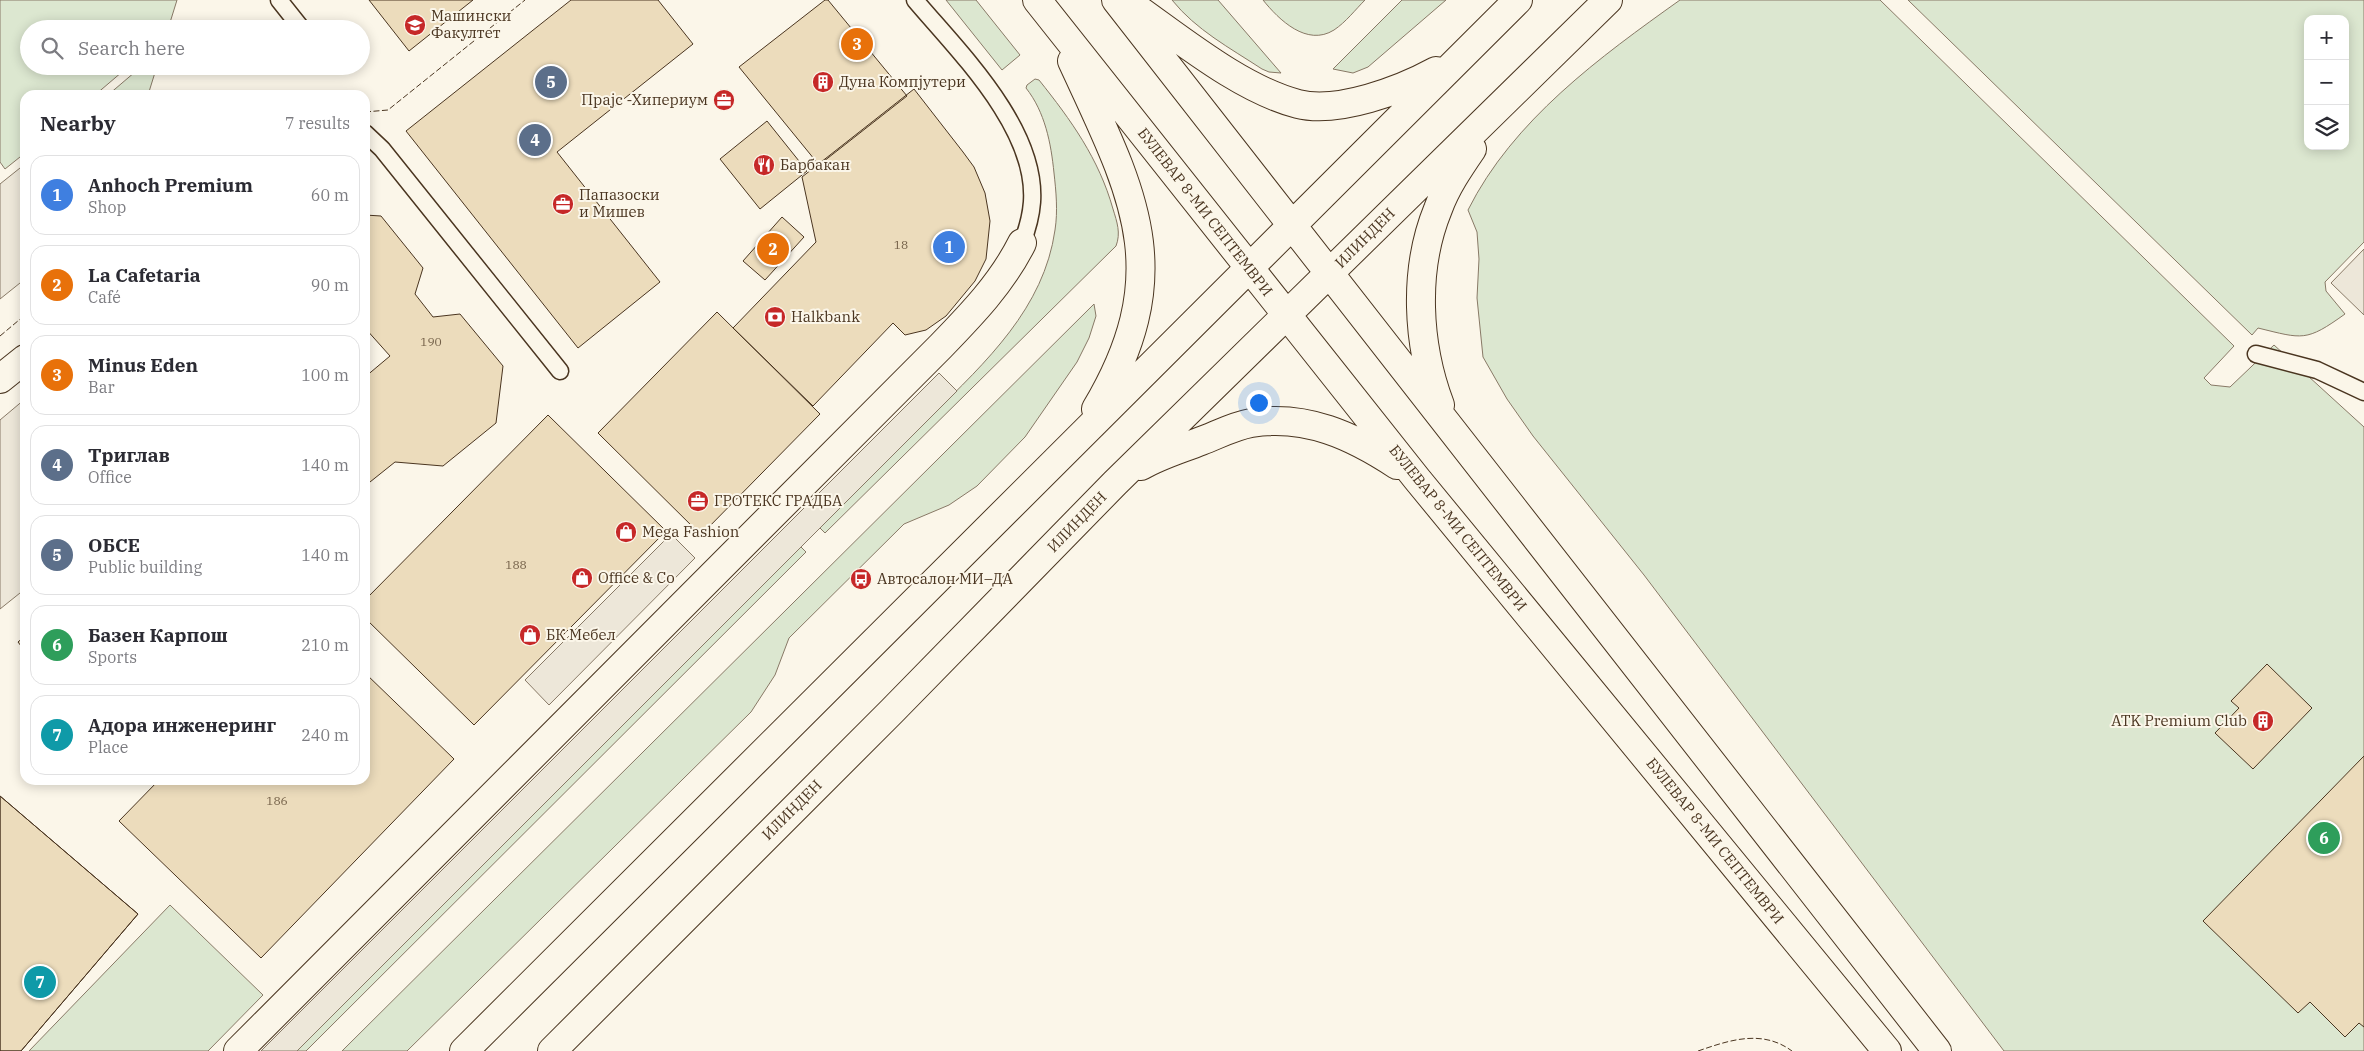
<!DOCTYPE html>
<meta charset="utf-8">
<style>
body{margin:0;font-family:"IBM Plex Serif",serif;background:#f7f7f7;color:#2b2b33}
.controls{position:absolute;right:15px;top:15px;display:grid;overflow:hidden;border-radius:10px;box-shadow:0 2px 12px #0003}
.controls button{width:45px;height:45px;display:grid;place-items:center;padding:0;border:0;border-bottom:1px solid #e1e1e2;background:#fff;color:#2b2b33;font:25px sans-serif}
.you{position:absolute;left:1258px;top:402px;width:18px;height:18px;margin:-12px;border:4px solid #fff;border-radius:50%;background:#1a73e8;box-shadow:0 0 0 8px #1a73e833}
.badge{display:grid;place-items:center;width:32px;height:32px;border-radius:50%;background:#c62828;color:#fff;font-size:16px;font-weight:700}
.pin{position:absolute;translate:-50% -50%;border:2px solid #fff;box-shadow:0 1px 5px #0006}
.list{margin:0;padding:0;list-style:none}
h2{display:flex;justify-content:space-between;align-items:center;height:65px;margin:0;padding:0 20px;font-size:21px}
h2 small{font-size:16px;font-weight:400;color:#7c7c81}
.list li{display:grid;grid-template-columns:32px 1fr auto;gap:15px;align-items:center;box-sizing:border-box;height:80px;margin:0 10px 10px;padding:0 10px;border:1px solid #e1e1e2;border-radius:15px}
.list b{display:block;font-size:19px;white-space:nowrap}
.list p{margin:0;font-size:16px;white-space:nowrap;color:#7c7c81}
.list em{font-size:16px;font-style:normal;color:#7c7c81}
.icon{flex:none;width:28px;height:28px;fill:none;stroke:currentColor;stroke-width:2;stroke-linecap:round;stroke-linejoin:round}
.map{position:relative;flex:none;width:2364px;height:1051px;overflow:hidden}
.search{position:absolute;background:#fff;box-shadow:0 2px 12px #0003;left:20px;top:20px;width:350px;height:55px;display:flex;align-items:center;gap:12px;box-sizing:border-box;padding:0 18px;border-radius:28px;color:#7c7c81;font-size:19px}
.panel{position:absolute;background:#fff;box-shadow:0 2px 12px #0003;left:20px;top:90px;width:350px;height:695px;border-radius:15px}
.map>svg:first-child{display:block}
.green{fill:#dce7d0;stroke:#887966;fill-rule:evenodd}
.parking{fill:#ede7d9;stroke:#887966}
.building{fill:#ecdcbc;stroke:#4a3520}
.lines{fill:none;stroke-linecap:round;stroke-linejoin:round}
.service-casing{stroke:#4a3520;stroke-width:19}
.minor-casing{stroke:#4a3520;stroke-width:30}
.tertiary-casing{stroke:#4a3520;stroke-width:30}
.service{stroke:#fbf6e9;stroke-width:16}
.minor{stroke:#fbf6e9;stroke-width:28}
.tertiary{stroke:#fbf6e9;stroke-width:28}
.fence{stroke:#4a3520;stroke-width:1;stroke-dasharray:6 2.5;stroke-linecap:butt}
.labels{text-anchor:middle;stroke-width:4;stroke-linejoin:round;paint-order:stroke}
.number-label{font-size:12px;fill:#725f47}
.poi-label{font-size:15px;fill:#4a3520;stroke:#fbf6e9;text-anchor:start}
.street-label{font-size:15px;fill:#4a3520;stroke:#fbf6e9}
</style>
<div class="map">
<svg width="2364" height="1051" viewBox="0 0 2364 1051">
<rect width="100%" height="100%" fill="#fbf6e9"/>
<!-- green -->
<path class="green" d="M 0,0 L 177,0 L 168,29 L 29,29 L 29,66 L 129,66 L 95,95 L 25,95 L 25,153 L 5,169 L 0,162 Z
M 946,0 L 976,0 L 1020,55 L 1002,70 Z
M 1172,0 L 1218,0 L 1281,73 L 1269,72 L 1262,69 C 1230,48 1196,30 1172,0 Z
M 1263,0 L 1365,0 C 1355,10 1346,22 1334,30 C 1307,47 1279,20 1263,0 Z
M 1402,0 L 1446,0 L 1368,67 L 1353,73 L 1333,69 Z
M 1680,0 L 1880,0 L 2234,346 L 2204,378 L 2211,385 L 2230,387 L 2274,345 L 2364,427 L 2364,1051 L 2004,1051 L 1644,575 L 1533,436 L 1507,399 L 1483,357 L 1477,298 L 1479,259 L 1477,232 L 1468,210 C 1513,120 1600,57 1680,0 Z
M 1908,0 L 2364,0 L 2364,242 L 2325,282 L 2326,291 L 2345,314 C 2306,342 2303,339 2258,328 L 2252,335 ZM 2308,19 L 2345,19 L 2345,146 L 2308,146 Z
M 142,66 L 157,66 L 148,95 L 108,95 Z
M 1035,79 L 1039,80 C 1071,120 1099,159 1113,209 C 1117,222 1121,233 1116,246 L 825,533 L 820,528 C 857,491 895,453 932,415 C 986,362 1044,308 1055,230 C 1058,211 1056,191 1054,173 C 1051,143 1045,112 1026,88 L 1027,85 Z
M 1094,304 L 1096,316 L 1089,338 L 1077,362 L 1025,437 L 977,486 L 949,505 L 904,524 L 789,638 L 775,675 L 751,712 L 407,1051 L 342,1051 Z
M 801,547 L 806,552 L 306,1051 L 297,1051 Z
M 170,905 L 263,995 L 208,1051 L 29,1051 Z"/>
<!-- parking -->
<path class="parking" d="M 25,164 L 25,279 L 0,299 L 0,184 Z
M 2364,249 L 2364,315 L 2331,283 Z
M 939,373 L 957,391 L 297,1051 L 261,1051 Z
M 25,399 L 25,589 L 0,609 L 0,420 Z
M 671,534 L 695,558 L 549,705 L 525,680 Z"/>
<!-- building -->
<path class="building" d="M 369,0 L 473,0 L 409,51 Z
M 571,0 L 658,0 L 693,44 L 557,152 L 660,282 L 578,348 L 406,131 Z
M 825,0 L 828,0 L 907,96 L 819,165 L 739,67 Z
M 914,89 L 963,152 L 974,167 L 985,193 L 990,221 L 986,259 L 975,281 L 946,316 L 926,330 L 905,335 L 893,323 L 813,406 L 733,328 L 816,242 L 802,177 Z
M 767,121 L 807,171 L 760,209 L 720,159 Z
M 365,215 L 381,216 L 423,268 L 415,294 L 433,317 L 460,314 L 503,366 L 496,423 L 443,466 L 395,462 L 365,486 L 365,377 L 390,356 L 365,328 Z
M 782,217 L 804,237 L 765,280 L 743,261 Z
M 717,312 L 820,414 L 701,535 L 598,433 Z
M 548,415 L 666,531 L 474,725 L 365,618 L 365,600 Z
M 25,636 L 25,651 L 18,642 Z
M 2267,664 L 2312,708 L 2253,769 L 2215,733 L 2239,708 L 2231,701 Z
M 365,673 L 454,759 L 261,958 L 119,821 L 159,780 L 365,780 Z
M 2364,756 L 2364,1027 L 2359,1023 L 2345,1037 L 2310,1002 L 2298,1013 L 2203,921 Z
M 0,796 L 138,914 L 21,1051 L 0,1051 Z
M 0,796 L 138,914 L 21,1051 L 0,1051 Z"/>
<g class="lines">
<!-- service casing -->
<g class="service-casing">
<path id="service" d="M 279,0 L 302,29
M 915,0 C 959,52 1037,128 1032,202 C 1031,216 1027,230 1022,243
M 365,133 L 382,149 L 560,371
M 2256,354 L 2317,370 L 2364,392"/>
</g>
<!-- minor casing -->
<g class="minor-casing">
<path id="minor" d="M 0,379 L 25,359
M 238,1051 L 941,346 C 972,314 1002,283 1022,243"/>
</g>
<!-- tertiary casing -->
<g class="tertiary-casing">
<path id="tertiary" d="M 1037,0 L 1417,479 L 1887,1051
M 1116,0 L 1937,1051
M 1129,3 C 1178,37 1240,89 1298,104 C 1338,114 1401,90 1436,71
M 1072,61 C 1133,193 1178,271 1096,409
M 1440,405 C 1417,344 1413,270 1438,209 C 1446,187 1459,168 1472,149
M 1141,466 C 1160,455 1181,449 1201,441 C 1217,435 1234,426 1251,423 C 1306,414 1353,436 1397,465
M 464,1051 L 1518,0
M 552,1051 L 892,711 L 1115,483 L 1608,0"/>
</g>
<!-- service -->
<use href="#service" class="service"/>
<!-- minor -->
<use href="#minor" class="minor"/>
<!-- tertiary -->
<use href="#tertiary" class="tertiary"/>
<!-- fence -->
<path class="fence" d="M 365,112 L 388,110 L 525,0
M 0,336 L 25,315
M 1698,1051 C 1730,1040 1762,1029 1792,1051"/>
</g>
<!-- icons -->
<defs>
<g id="university-disc" transform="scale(1.125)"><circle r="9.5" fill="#c62828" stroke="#fbf6e9"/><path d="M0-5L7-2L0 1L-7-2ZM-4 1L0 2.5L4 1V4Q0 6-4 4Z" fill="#fff"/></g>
<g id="building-disc" transform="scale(1.125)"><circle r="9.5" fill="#c62828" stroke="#fbf6e9"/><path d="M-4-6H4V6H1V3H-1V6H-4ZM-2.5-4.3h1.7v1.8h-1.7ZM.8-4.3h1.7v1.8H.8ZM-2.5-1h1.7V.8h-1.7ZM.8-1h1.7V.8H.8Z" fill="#fff"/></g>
<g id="office-disc" transform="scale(1.125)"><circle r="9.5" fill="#c62828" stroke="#fbf6e9"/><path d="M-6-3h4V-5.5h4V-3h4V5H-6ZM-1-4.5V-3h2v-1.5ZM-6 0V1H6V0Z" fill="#fff"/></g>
<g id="restaurant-disc" transform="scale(1.125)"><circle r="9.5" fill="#c62828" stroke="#fbf6e9"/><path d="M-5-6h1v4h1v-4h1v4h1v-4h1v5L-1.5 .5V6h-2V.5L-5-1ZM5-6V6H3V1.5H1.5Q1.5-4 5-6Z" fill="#fff"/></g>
<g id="bank-disc" transform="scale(1.125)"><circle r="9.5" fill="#c62828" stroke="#fbf6e9"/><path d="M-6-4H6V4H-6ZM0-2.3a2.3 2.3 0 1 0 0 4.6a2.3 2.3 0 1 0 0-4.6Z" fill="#fff"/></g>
<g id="shop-disc" transform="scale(1.125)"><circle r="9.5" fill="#c62828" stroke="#fbf6e9"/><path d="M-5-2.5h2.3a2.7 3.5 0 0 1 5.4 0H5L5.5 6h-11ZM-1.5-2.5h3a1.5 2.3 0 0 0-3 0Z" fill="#fff"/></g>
<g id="bus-disc" transform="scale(1.125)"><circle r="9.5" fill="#c62828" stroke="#fbf6e9"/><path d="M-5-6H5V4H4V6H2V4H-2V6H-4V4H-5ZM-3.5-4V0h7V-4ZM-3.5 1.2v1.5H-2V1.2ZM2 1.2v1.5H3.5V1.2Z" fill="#fff"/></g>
</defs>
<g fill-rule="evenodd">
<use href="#university-disc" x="415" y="25"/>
<use href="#building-disc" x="823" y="82"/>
<use href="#office-disc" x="724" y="100"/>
<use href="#restaurant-disc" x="764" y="165"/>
<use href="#office-disc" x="563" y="204"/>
<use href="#bank-disc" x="775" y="317"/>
<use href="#office-disc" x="698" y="501"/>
<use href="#shop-disc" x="626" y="532"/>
<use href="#shop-disc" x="582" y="578"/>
<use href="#bus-disc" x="861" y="579"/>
<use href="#shop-disc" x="530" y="635"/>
<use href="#building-disc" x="2263" y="721"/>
</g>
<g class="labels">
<!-- number labels -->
<g class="number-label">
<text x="901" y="249">18</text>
<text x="431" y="346">190</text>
<text x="516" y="569">188</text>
<text x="277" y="805">186</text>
</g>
<!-- poi labels -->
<g class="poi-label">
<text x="431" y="21">Машински<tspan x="431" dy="17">Факултет</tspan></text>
<text x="839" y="87">Дуна Компјутери</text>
<text x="708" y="105" text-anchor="end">Прајс -Хипериум</text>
<text x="780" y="170">Барбакан</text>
<text x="579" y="200">Папазоски<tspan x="579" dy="17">и Мишев</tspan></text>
<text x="791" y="322">Halkbank</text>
<text x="714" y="506">ГРОТЕКС ГРАДБА</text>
<text x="642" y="537">Mega Fashion</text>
<text x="598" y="583">Office &amp; Co</text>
<text x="877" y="584">Автосалон МИ–ДА</text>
<text x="546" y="640">БК Мебел</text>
<text x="2247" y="726" text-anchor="end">ATK Premium Club</text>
</g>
<!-- street labels -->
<g class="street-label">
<text transform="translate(1205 212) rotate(52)" y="5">БУЛЕВАР 8-МИ СЕПТЕМВРИ</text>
<text transform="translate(1365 238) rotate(-45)" y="5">ИЛИНДЕН</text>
<text transform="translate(1077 522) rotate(-46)" y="5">ИЛИНДЕН</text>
<text transform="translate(1458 528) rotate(51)" y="5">БУЛЕВАР 8-МИ СЕПТЕМВРИ</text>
<text transform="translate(792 810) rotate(-45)" y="5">ИЛИНДЕН</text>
<text transform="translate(1715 841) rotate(51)" y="5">БУЛЕВАР 8-МИ СЕПТЕМВРИ</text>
</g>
</g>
</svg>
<div class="controls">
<button>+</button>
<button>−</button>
<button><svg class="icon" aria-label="layers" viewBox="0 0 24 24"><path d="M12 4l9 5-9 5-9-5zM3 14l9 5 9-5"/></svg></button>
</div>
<div class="you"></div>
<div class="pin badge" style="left:949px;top:247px;background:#3f7fe0">1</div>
<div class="pin badge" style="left:773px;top:249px;background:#e8710a">2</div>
<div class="pin badge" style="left:857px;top:44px;background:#e8710a">3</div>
<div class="pin badge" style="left:535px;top:140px;background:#5c6f8a">4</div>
<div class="pin badge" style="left:551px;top:82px;background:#5c6f8a">5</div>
<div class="pin badge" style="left:2324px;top:838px;background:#2e9e5b">6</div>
<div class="pin badge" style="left:40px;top:982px;background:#0f9aa8">7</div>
<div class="search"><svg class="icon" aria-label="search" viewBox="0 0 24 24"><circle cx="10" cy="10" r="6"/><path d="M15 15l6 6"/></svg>Search here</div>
<section class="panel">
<h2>Nearby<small>7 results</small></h2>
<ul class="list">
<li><span class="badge" style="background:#3f7fe0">1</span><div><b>Anhoch Premium</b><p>Shop</p></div><em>60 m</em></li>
<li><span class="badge" style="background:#e8710a">2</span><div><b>La Cafetaria</b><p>Café</p></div><em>90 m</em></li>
<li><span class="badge" style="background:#e8710a">3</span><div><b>Minus Eden</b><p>Bar</p></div><em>100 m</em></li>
<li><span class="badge" style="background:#5c6f8a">4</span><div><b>Триглав</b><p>Office</p></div><em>140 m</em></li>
<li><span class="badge" style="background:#5c6f8a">5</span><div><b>ОБСЕ</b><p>Public building</p></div><em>140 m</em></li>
<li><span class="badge" style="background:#2e9e5b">6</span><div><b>Базен Карпош</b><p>Sports</p></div><em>210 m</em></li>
<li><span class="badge" style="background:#0f9aa8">7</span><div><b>Адора инженеринг</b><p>Place</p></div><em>240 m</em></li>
</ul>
</section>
</div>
